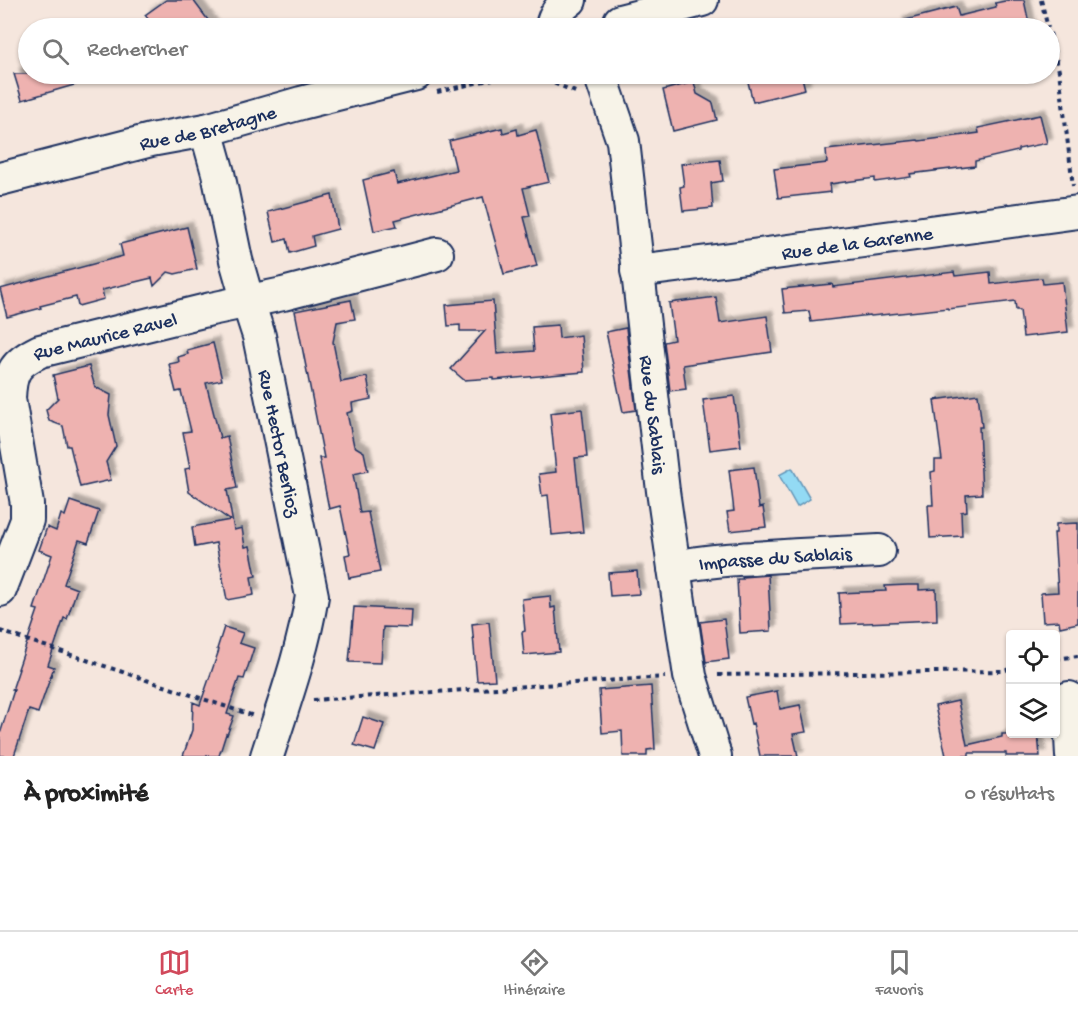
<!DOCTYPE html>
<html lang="fr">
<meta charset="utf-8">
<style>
body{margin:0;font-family:"Gochi Hand",sans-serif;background:#f2f2f2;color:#222}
.controls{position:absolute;right:18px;bottom:18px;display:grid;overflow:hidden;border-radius:6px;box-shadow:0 2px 4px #0004}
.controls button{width:54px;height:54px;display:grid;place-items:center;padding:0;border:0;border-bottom:2px solid #e0e0e0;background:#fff;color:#222;font:30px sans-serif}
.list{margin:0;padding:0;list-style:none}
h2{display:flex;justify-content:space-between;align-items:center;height:78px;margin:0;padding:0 24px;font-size:26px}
h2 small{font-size:20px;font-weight:400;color:#767676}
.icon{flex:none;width:33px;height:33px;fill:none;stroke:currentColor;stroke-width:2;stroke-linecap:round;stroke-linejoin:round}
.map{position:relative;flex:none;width:1078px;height:756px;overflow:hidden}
.search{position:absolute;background:#fff;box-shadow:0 2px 4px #0004;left:18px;right:18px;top:18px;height:66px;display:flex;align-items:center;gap:15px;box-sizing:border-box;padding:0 21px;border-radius:33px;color:#767676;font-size:22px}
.sheet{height:174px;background:#fff}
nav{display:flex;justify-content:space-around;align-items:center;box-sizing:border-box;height:84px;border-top:2px solid #e0e0e0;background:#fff;font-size:16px;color:#767676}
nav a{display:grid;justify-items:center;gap:3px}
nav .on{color:#d1495b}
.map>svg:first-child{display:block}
.water{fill:#93daf4;stroke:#6396b8;stroke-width:1.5}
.building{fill:#eeb2b0;stroke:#1b2f5e;stroke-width:1.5;filter:url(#shadow)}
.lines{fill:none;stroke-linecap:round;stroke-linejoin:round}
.minor-casing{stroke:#1b2f5e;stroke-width:36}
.path{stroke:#1b2f5e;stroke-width:4;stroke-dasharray:4.5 4.5;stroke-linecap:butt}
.minor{stroke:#f7f3e8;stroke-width:32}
.labels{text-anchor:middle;stroke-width:5;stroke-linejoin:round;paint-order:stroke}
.street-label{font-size:20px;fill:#1b2f5e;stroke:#f7f3e8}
</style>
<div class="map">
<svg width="1078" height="756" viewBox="0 0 1078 756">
<defs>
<filter id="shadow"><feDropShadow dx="5.5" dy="-5.5" stdDeviation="1.5" flood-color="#0004"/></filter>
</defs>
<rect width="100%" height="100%" fill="#f5e6dd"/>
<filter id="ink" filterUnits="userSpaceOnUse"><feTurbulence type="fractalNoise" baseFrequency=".0167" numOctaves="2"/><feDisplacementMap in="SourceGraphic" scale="12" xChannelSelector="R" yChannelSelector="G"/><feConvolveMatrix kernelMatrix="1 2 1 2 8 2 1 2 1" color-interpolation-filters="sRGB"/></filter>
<g filter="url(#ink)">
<!-- water -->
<path class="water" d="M 792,468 L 810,499 L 797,507 L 779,475 Z"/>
<!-- building -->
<path class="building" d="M 166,0 L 193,0 L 214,28 L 155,28 L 145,15 Z
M 1010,0 L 1024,0 L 1030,28 L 899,28 L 898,22 L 956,7 L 959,16 L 996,7 L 995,3 Z
M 14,74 L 94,74 L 95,79 L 22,100 Z
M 746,74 L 801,74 L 805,89 L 753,102 Z
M 694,82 L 697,94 L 713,103 L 717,120 L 673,131 L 663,90 Z
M 1040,115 L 1047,143 L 1018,149 L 1018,151 L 975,161 L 975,166 L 910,174 L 911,177 L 875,182 L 875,178 L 830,184 L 831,192 L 778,198 L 774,169 L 827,163 L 826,150 L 918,140 L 919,141 L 979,133 L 978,128 Z
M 502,128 L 503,133 L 517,129 L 518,135 L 536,130 L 549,182 L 523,188 L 530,216 L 524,217 L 537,266 L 504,274 L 483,197 L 395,220 L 397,226 L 374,231 L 363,180 L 394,172 L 397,184 L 456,170 L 449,141 Z
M 720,160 L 723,181 L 711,183 L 713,208 L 683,211 L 680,187 L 684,186 L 681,164 Z
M 332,195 L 338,229 L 312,236 L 314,246 L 290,253 L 287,239 L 275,242 L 268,212 Z
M 187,227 L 197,269 L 175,274 L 168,272 L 154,286 L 152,278 L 102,290 L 104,299 L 78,306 L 76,297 L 40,306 L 41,308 L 7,317 L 0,289 L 123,256 L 120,244 Z
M 954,272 L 955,276 L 990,272 L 991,284 L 1042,278 L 1043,284 L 1062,282 L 1068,332 L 1023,337 L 1020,310 L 1016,310 L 1015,301 L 948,309 L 948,308 L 871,316 L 870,315 L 811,322 L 809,311 L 785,313 L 782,289 L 832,284 L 833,287 Z
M 716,297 L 720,323 L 767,316 L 772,352 L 683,365 L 686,389 L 670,391 L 664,342 L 674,340 L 669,303 Z
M 351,300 L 355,319 L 337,322 L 333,342 L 341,382 L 367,377 L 371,399 L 352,403 L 353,411 L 347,413 L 354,446 L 364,452 L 368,471 L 353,474 L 360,513 L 368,512 L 380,572 L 349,578 L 345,555 L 350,554 L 340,506 L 329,509 L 319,458 L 324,458 L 295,311 Z
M 493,301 L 497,354 L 534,351 L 532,327 L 558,325 L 559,338 L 581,335 L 584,372 L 494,380 L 494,378 L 464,380 L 451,369 L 485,331 L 460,331 L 460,325 L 448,326 L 446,305 Z
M 626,328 L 636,410 L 623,412 L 606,332 Z
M 213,343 L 222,380 L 206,383 L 220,438 L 227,436 L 237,488 L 227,490 L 234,530 L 242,528 L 245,547 L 250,546 L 256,576 L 251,577 L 254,595 L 227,600 L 216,543 L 195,547 L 192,527 L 230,520 L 189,492 L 185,469 L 190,468 L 183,432 L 191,431 L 181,391 L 176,392 L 169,364 L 179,362 L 178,357 L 188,354 L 187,350 Z
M 89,366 L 95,387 L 111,395 L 109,415 L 116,446 L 106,462 L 111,480 L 80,487 L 70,446 L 67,446 L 63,426 L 49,421 L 46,410 L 58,398 L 53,375 Z
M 978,394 L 982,427 L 979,427 L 982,494 L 966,495 L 967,511 L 961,512 L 962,536 L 930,538 L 928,505 L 933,505 L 931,472 L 935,471 L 935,460 L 942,460 L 934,400 Z
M 734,396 L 741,446 L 710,450 L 703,400 Z
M 582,409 L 587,457 L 575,458 L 583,532 L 552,535 L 548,495 L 542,496 L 539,474 L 556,472 L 550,413 Z
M 754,467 L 759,508 L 763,507 L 766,527 L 730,531 L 727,512 L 734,511 L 729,470 Z
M 70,501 L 99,511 L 88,543 L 79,540 L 64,584 L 77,589 L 67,619 L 64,618 L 48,665 L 54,667 L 38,713 L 29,710 L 14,756 L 0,756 L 0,734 L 14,690 L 12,690 L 19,669 L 18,669 L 38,610 L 34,609 L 52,555 L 39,550 L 47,527 L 56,531 L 61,514 L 65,516 Z
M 1078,523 L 1078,623 L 1060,627 L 1059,621 L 1043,622 L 1041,593 L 1058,592 L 1054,533 L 1056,533 L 1056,524 Z
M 637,571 L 639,594 L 610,596 L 608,573 Z
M 768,575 L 771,631 L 740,633 L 737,579 L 743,579 L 742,577 Z
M 908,585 L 919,585 L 919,590 L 936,589 L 937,620 L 841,624 L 839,593 L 886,591 L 885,586 Z
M 550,596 L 551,608 L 555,607 L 559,652 L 524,655 L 522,632 L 525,631 L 522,599 Z
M 354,607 L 412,610 L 411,628 L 383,627 L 381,663 L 349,662 Z
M 724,619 L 729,659 L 706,662 L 700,622 Z
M 489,622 L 495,680 L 477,681 L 472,624 Z
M 224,627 L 243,633 L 239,643 L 254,648 L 244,679 L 239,678 L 227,714 L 234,716 L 227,735 L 226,734 L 219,756 L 183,756 L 192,730 L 193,702 L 200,705 L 219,650 L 217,649 Z
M 651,686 L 655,749 L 647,750 L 647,756 L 623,756 L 622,731 L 602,733 L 599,690 Z
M 777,691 L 780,709 L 800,705 L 806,732 L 793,734 L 798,756 L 760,756 L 753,723 L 751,724 L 745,697 Z
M 958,701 L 967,745 L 1002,737 L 1002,734 L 1038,734 L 1040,756 L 1006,756 L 1006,753 L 969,753 L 969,756 L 946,756 L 935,706 Z
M 363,717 L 384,724 L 375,751 L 354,745 Z"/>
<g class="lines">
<!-- minor casing -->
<g class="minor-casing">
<g id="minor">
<path d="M 620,21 L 702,0"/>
<path d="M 552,28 C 553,16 560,7 570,0"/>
<path id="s1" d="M 600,74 L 623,141 L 663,491 L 674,568 L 690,676 L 715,756"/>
<path id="s2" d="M 206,130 L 218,173 L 236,260 L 248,302 L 259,336 L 312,596 C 303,651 284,703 267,756"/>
<path id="s3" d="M 0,179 L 151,140 L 206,130 L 301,103 L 416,74"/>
<path id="s4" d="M 637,271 L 723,260 L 1078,212"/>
<path id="s5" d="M 674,568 C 699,561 727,560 753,558 C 795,555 836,553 879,551"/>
<path id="s6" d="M 0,590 L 27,520 L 27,504 L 9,399 C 10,371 15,363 40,351 L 211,309 L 283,294 L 437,254"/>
<path d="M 1069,698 L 1072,756"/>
</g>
</g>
<!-- path -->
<path class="path" d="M 1041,0 L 1048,28
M 1050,33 L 1059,71 L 1073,186
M 539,74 L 551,82 L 578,93
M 437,92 L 515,74
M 0,631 L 254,716
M 1056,659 L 1078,656
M 718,675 L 1003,671 L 1010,669
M 313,700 L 665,677"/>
<!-- minor -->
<use href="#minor" class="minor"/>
</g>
</g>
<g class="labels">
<!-- street labels -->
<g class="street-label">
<text dy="7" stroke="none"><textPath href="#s3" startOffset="214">Rue de Bretagne</textPath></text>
<text dy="7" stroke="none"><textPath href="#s4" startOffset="222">Rue de la Garenne</textPath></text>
<text dy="7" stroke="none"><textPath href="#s6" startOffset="326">Rue Maurice Ravel</textPath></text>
<text dy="7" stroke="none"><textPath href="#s1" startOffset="346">Rue du Sablais</textPath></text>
<text dy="7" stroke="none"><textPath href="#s2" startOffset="322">Rue Hector Berlioz</textPath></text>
<text dy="7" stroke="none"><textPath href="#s5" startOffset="102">Impasse du Sablais</textPath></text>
</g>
</g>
</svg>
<div class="controls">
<button><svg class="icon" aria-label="locate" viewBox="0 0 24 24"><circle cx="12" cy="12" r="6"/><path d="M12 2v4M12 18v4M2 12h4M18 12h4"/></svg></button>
<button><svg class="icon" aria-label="layers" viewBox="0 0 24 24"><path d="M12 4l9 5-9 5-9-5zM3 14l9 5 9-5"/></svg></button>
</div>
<div class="search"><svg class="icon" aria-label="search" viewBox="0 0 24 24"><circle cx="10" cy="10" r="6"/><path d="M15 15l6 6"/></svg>Rechercher</div>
</div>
<section class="sheet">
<h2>À proximité<small>0 résultats</small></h2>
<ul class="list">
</ul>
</section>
<nav>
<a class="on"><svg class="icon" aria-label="map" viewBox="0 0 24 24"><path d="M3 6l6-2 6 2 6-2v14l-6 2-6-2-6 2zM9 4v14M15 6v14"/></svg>Carte</a>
<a><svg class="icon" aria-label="directions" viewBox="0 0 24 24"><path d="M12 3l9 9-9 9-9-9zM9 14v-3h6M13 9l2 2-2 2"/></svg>Itinéraire</a>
<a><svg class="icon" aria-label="saved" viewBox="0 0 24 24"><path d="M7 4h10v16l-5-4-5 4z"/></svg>Favoris</a>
</nav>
